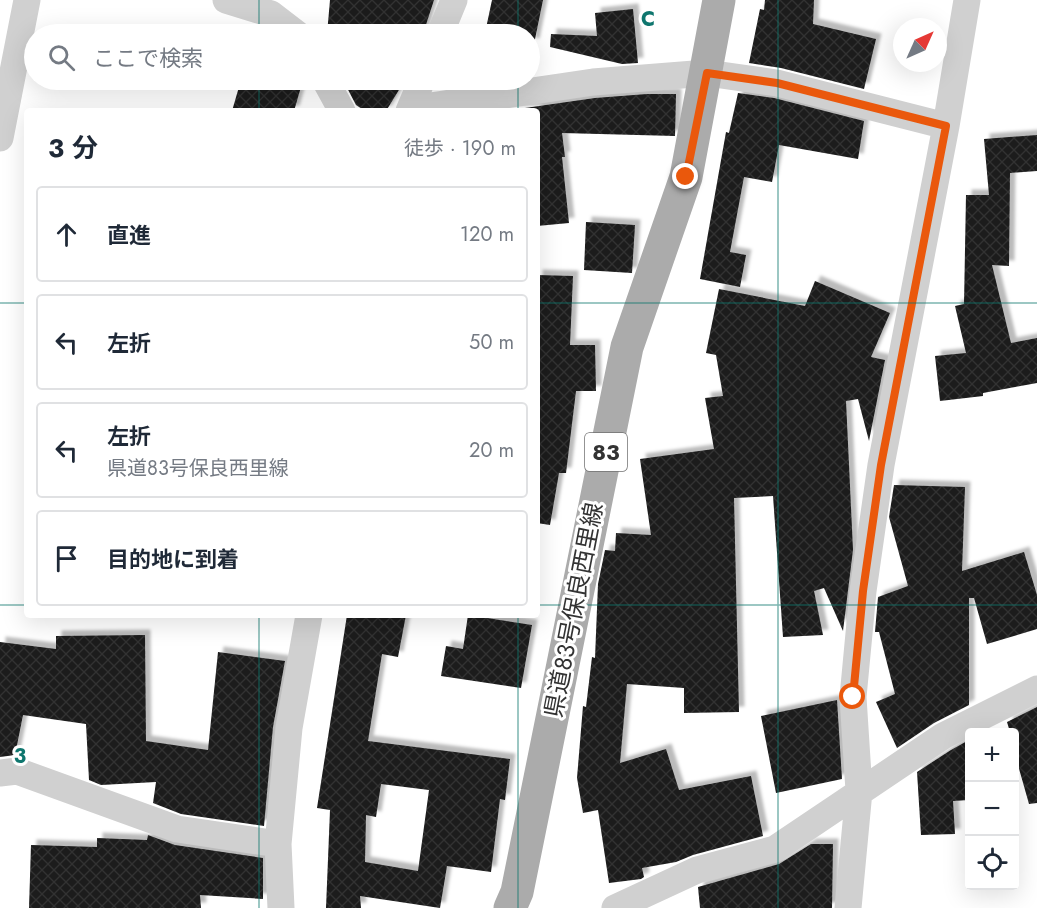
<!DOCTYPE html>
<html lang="ja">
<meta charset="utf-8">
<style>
body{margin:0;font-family:Jost,"Noto Sans JP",sans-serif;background:#f6f6f7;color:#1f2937}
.controls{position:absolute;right:18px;bottom:18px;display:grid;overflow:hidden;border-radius:6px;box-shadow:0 6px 24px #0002}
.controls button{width:54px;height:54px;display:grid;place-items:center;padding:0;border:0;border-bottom:2px solid #e0e1e3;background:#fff;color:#1f2937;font:30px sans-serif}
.compass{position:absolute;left:893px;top:18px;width:54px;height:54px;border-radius:50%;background:#fff;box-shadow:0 6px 24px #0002;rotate:45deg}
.stop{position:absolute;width:18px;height:18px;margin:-14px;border:4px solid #ea580c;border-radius:50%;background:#fff}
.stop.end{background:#ea580c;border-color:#fff;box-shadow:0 2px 6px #0008}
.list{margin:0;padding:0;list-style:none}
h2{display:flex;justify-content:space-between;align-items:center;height:78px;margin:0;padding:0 24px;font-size:26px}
h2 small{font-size:20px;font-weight:400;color:#747a83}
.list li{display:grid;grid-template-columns:39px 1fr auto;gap:18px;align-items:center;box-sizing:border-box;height:96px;margin:0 12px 12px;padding:0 12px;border:2px solid #e0e1e3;border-radius:6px}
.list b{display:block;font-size:22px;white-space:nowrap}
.list p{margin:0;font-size:20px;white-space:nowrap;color:#747a83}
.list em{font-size:20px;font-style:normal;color:#747a83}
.icon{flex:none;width:33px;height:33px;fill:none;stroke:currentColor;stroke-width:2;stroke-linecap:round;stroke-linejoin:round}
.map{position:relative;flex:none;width:1037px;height:908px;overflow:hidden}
.search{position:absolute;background:#fff;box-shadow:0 6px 24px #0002;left:24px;top:24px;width:516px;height:66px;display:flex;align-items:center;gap:15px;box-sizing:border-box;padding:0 21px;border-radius:33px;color:#747a83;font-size:22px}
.panel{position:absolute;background:#fff;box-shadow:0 6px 24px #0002;left:24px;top:108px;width:516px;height:510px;border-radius:6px}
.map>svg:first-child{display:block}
.building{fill:url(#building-cross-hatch);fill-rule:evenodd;filter:url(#shadow)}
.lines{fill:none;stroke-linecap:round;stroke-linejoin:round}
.street{stroke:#d0d0d0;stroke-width:27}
.primary{stroke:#ababab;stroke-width:33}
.route{stroke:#ea580c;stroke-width:8}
.grid{fill:none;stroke:#0f766e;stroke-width:1.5;stroke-opacity:0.55}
.labels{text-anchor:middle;stroke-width:6;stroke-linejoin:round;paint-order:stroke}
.shield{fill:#fff;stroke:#707070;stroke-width:1.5}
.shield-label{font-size:22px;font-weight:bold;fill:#333}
.street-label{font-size:24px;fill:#333;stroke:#fff}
.grid-label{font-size:20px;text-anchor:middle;font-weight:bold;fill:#0f766e;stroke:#fff;stroke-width:6;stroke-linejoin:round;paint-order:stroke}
</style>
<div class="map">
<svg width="1037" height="908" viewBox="0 0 1037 908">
<defs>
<pattern id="building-cross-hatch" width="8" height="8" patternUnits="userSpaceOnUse" patternTransform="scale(1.5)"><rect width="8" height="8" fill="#1a1a1a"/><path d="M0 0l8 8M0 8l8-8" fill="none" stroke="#333"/></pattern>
<filter id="shadow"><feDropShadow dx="5.5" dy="-5.5" stdDeviation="1.5" flood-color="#0004"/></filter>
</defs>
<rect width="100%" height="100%" fill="#fff"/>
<!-- building -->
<path class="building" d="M 330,0 L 434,0 L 423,34 L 327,34 Z
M 492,0 L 543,0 L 534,44 L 530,43 L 530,34 L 494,34 L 485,33 Z
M 765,0 L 814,0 L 813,24 L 876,39 L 864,89 L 781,68 L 749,63 L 760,9 L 764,10 Z
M 633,9 L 638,63 L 622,64 L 550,47 L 551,34 L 597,36 L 595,13 Z
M 241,80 L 303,80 L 294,111 L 232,111 Z
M 343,80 L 405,80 L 386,111 L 365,111 L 356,105 Z
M 738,93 L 774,98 L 864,121 L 858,159 L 779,145 L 772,182 L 744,177 L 730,252 L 746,255 L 740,287 L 700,279 L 726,132 L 729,133 Z
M 647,94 L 676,94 L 675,136 L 562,133 L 565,157 L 562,157 L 569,223 L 537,226 L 537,111 L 504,111 L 595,98 Z
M 1037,135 L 1037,171 L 1010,173 L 1009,266 L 992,265 L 1011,343 L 1037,338 L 1037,383 L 983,393 L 983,396 L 940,401 L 935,356 L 966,353 L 955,306 L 964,304 L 966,195 L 989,195 L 984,139 Z
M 586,222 L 635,225 L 632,273 L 584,270 Z
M 537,275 L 573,276 L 570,345 L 595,345 L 596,391 L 576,391 L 566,473 L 559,473 L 550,525 L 537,523 Z
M 815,281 L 890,313 L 871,357 L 885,360 L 869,441 L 858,399 L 846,401 L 853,550 L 843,631 L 824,588 L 814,591 L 823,635 L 783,637 L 773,496 L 734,498 L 739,712 L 684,713 L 684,688 L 627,684 L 620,763 L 666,749 L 679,790 L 751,776 L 763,836 L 693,855 L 676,862 L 642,868 L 644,877 L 641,879 L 609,883 L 598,810 L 583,813 L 577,778 L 583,706 L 586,707 L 592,657 L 595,658 L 598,584 L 605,550 L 615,551 L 616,533 L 651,535 L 640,459 L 714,449 L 705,398 L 723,396 L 716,355 L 706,353 L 719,289 L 805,306 Z
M 894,485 L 965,487 L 962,571 L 1024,552 L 1037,595 L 1037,629 L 987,644 L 974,598 L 969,598 L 969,705 L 934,723 L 897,748 L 876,702 L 895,694 L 879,632 L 875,632 L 878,597 L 908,586 L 889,517 Z
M 347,615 L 406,615 L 398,657 L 382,654 L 368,741 L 510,759 L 505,800 L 500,799 L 491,872 L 447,866 L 440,908 L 360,896 L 361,908 L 326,908 L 330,810 L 317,808 ZM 381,784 L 429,790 L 418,871 L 365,862 L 366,815 L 376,817 Z
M 468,615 L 532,625 L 521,688 L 441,676 L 446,646 L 463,649 Z
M 145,635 L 146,741 L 208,750 L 218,652 L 285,661 L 273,727 L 264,826 L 181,814 L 153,803 L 156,782 L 101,785 L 89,780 L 86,724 L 23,715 L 15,755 L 0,757 L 0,642 L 56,649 L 56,636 Z
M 837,700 L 842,779 L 776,793 L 761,716 Z
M 1037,707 L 1037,803 L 1029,804 L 1014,751 L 1014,732 L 1010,732 L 1007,722 Z
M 969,740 L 969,800 L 953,801 L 955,834 L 921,835 L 917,772 L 951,750 Z
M 148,835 L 175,845 L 263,858 L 263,899 L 200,895 L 201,908 L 29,908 L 31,845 L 97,847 L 97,838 L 147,840 Z
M 811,844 L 833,844 L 832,908 L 700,908 L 698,887 L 779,864 Z"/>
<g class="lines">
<!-- street -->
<path class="street" d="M 226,0 L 271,14 L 297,34
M 440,34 L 454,0
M 325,80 L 342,111
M 410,109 L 593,82 L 707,73 L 777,83 L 946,126
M 409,111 L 422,80
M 0,138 L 27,0
M 0,773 L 17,771 L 177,829 L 278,844
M 281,908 L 278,844 L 289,728 L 309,615
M 615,908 L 697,870 L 775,849 L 943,736 L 1037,689
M 848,908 L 859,791 L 853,697 L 863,591 L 881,465 L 946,126 L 967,0"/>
<!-- primary -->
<path class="primary" d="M 510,908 L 517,892 L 627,347 L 686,177 L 719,0"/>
</g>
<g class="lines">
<!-- route -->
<path class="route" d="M 686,177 L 707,73 L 777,83 L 946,126 L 881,465 L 863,591 L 853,697"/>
</g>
<!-- grid -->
<path class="grid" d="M 259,0 L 259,34M 518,0 L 518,34M 778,0 L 778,908M 259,80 L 259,111M 518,80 L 518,111M 0,303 L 27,303M 537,303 L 1037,303M 0,605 L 27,605M 537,605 L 1037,605M 259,615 L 259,908M 518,615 L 518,908"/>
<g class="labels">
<!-- shield labels -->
<rect class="shield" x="585" y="433" width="42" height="38" rx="4.5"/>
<g class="shield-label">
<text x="606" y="460">83</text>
</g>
<!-- street labels -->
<g class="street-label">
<text transform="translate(574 610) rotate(-79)" y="8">県道83号保良西里線</text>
</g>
</g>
<g class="grid-label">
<text x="648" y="26">C</text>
<text x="20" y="763">3</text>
</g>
</svg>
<div class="controls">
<button>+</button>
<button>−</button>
<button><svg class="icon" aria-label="locate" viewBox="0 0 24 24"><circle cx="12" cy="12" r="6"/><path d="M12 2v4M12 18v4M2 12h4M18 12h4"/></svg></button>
</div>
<svg class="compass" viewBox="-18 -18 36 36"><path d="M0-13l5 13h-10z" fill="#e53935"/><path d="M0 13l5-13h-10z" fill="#747a83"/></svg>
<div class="stop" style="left:853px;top:697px"></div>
<div class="stop end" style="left:686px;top:177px"></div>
<div class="search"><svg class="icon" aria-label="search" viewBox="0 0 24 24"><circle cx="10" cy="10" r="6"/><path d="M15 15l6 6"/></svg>ここで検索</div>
<section class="panel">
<h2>3 分<small>徒歩 · 190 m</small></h2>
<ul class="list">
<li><svg class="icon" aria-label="ahead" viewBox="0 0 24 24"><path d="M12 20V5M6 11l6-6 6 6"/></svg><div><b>直進</b></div><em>120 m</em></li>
<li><svg class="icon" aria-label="left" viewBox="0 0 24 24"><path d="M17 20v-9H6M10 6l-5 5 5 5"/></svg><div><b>左折</b></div><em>50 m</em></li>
<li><svg class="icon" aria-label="left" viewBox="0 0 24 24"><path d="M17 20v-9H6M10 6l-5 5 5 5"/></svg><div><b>左折</b><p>県道83号保良西里線</p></div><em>20 m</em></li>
<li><svg class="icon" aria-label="arrive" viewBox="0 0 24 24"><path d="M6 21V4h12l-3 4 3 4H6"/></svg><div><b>目的地に到着</b></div></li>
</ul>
</section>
</div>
